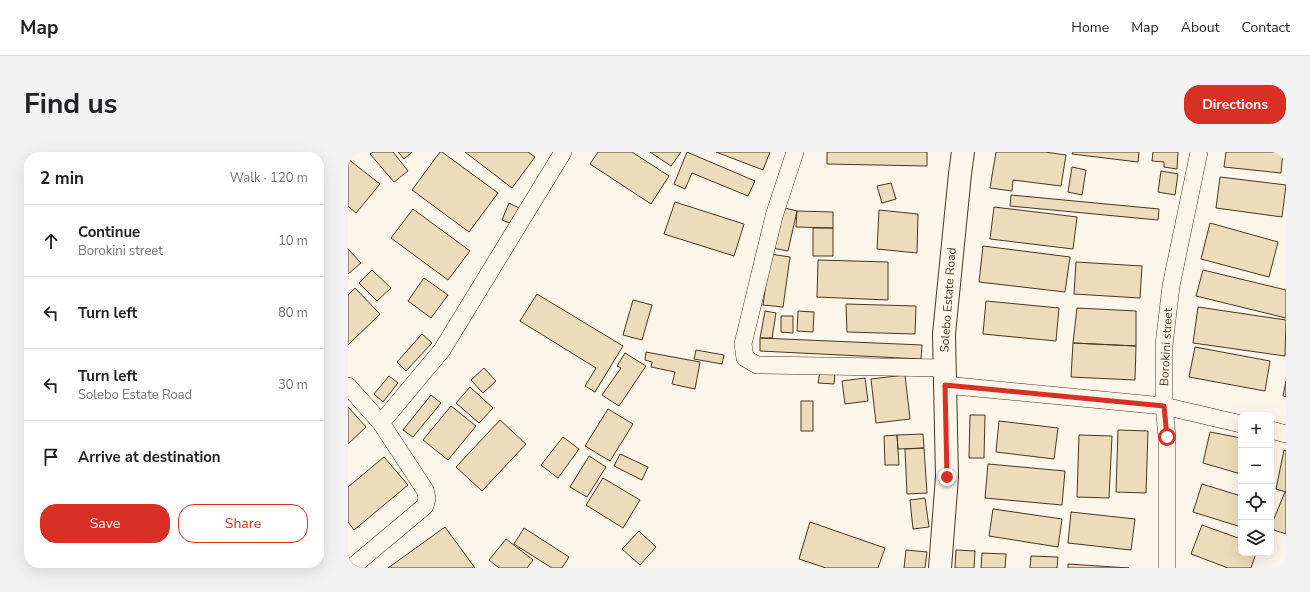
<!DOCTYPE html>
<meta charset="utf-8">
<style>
body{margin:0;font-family:"Nunito Sans",sans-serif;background:#f2f2f2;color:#202124}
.controls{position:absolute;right:12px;bottom:12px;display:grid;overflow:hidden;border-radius:8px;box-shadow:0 4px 16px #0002}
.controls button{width:36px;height:36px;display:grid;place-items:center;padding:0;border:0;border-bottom:1px solid #e0e0e0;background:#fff;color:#202124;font:20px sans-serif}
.stop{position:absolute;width:12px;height:12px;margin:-9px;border:3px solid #d93025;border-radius:50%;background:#fff}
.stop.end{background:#d93025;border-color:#fff;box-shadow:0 1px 4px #0008}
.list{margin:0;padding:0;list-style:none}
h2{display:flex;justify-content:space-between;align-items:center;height:52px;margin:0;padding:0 16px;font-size:17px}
h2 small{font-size:13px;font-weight:400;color:#757577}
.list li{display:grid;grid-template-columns:26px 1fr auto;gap:12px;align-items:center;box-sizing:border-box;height:72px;padding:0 16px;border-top:1px solid #e0e0e0}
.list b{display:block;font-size:15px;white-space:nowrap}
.list p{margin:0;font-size:13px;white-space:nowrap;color:#757577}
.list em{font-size:13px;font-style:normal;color:#757577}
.actions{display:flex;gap:8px;padding:12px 16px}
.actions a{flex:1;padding:9px 0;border:1px solid #d93025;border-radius:16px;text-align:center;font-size:14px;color:#d93025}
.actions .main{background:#d93025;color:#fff}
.icon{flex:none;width:22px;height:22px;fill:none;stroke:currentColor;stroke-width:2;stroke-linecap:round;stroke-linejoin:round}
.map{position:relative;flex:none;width:938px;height:416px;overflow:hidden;border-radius:16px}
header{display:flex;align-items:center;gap:24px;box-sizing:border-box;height:56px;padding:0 20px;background:#fff;border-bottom:1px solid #e0e0e0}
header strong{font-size:19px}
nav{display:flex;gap:22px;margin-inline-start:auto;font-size:14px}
.intro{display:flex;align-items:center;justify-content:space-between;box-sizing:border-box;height:96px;padding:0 24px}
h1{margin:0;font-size:28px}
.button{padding:10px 18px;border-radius:16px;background:#d93025;color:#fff;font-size:14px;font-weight:700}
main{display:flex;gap:24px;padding:0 24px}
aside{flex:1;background:#fff;border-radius:16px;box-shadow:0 4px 16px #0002}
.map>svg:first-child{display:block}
.building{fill:#ecdcbc;stroke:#4a3520}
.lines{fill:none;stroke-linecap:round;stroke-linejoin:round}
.street-casing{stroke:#4a3520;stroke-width:18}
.secondary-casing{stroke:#4a3520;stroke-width:24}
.street{stroke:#fbf6e9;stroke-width:17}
.secondary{stroke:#fbf6e9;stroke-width:22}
.route{stroke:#d93025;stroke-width:5}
.labels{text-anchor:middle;stroke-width:3;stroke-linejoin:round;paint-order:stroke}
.street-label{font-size:12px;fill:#4a3520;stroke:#fbf6e9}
</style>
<header>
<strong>Map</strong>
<nav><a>Home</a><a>Map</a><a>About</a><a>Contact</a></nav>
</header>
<div class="intro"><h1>Find us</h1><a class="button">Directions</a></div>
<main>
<aside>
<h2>2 min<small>Walk · 120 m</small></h2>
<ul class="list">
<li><svg class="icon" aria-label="ahead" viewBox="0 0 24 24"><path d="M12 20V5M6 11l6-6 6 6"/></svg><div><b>Continue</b><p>Borokini street</p></div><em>10 m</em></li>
<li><svg class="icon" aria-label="left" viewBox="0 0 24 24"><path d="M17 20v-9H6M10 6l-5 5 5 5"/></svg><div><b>Turn left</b></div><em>80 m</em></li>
<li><svg class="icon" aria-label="left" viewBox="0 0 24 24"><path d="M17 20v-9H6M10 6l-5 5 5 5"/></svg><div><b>Turn left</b><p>Solebo Estate Road</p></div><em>30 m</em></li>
<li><svg class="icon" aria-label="arrive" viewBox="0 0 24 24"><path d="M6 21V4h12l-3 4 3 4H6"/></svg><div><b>Arrive at destination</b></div></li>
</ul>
<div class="actions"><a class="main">Save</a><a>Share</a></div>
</aside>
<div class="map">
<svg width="938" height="416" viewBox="0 0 938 416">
<rect width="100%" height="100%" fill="#fbf6e9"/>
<!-- building -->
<path class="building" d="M 25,0 L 45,0 L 60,19 L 46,30 L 22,2 Z
M 50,0 L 64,0 L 56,7 Z
M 92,0 L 94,0 L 150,41 L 121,80 L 64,38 Z
M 117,0 L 180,0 L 187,5 L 164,36 Z
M 250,0 L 284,0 L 321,24 L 303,52 L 242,12 Z
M 302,0 L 333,0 L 323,14 Z
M 339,0 L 407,29 L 400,44 L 344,21 L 337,37 L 326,32 Z
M 368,0 L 422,0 L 415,18 Z
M 479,0 L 579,0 L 579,14 L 479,12 Z
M 648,0 L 697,0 L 718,3 L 713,34 L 665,28 L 664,39 L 642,36 Z
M 725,0 L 791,0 L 790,10 L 724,2 Z
M 805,0 L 830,0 L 829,17 L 816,15 L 816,10 L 804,9 Z
M 878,0 L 935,0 L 933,21 L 876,15 Z
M 0,7 L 32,32 L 8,61 L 0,54 Z
M 724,15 L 738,18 L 734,43 L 720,40 Z
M 813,19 L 830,22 L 827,43 L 810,40 Z
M 872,25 L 938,33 L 934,65 L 868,56 Z
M 543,31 L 548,47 L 534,51 L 529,34 Z
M 663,43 L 811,57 L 810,68 L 662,54 Z
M 327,50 L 396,72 L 386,104 L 316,82 Z
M 161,51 L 171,56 L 164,72 L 154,68 Z
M 433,55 L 449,59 L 440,99 L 424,96 Z
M 646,55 L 729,65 L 725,97 L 642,87 Z
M 65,57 L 122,99 L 100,128 L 43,86 Z
M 531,58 L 570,62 L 569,101 L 529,97 Z
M 449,59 L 485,60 L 485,76 L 448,75 Z
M 862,71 L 930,90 L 921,125 L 853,107 Z
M 465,76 L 485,76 L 485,104 L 465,104 Z
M 635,94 L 722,105 L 717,140 L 631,130 Z
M 0,97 L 13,111 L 0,122 Z
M 422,102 L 442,105 L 435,155 L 415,153 Z
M 470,108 L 540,110 L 540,148 L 469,145 Z
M 728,110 L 794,114 L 792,146 L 726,142 Z
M 24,118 L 43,136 L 29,149 L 11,131 Z
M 855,118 L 938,138 L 938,166 L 848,144 Z
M 76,126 L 100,143 L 83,166 L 60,149 Z
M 7,136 L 32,162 L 0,193 L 0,143 Z
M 189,142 L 275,194 L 247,240 L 237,234 L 248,216 L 172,169 Z
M 285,148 L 304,153 L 294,188 L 275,183 Z
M 638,149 L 711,156 L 708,189 L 635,182 Z
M 498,152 L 568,154 L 567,182 L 499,180 Z
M 850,155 L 938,168 L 937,204 L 845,191 Z
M 729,156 L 788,159 L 788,194 L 725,191 Z
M 417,159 L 428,161 L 424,186 L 412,186 Z
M 450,159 L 466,160 L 465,180 L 449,179 Z
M 433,164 L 445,164 L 445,181 L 433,180 Z
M 74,182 L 84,191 L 58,219 L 49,210 Z
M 412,186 L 574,193 L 573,207 L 412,199 Z
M 725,191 L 788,194 L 787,228 L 723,225 Z
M 847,195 L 922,209 L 917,239 L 841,225 Z
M 348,198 L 376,203 L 374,212 L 346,207 Z
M 298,200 L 352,210 L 347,237 L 324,232 L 327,220 L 303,215 L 304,210 L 297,208 Z
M 277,201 L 298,214 L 271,254 L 254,243 L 273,216 L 269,214 Z
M 136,216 L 148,229 L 135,241 L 123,228 Z
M 472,219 L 487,221 L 486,232 L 470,231 Z
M 557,223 L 562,267 L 528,271 L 523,227 Z
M 41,224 L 50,231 L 35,250 L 26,242 Z
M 517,226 L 520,249 L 497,252 L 494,229 Z
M 938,229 L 938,245 L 935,244 Z
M 122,235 L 145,256 L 131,271 L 108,251 Z
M 83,243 L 93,251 L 65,285 L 55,278 Z
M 453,249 L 465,249 L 465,279 L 453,279 Z
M 103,254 L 128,274 L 100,308 L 75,288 Z
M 0,255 L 18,275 L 0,292 Z
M 260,257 L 285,272 L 262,309 L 237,294 Z
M 622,263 L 637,263 L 636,306 L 621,306 Z
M 152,268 L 178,292 L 134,339 L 108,315 Z
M 651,269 L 710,276 L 706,307 L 648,300 Z
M 770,278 L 800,279 L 798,341 L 768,340 Z
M 862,280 L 893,286 L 893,322 L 855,311 Z
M 575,282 L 576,296 L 550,297 L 549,283 Z
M 549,283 L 551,313 L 537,313 L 536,284 Z
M 731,283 L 764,284 L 761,346 L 729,345 Z
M 215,285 L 231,297 L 210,326 L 193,313 Z
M 576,296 L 579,341 L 559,342 L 557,297 Z
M 936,298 L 938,299 L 938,340 L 928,337 Z
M 272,302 L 300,315 L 294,328 L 266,314 Z
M 241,304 L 258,315 L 239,345 L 222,335 Z
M 36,305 L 60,333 L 6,378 L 0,370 L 0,335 Z
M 640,312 L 717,319 L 714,353 L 637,346 Z
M 255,326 L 292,348 L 275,376 L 238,353 Z
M 854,332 L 893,344 L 893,375 L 845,360 Z
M 937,340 L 938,340 L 938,382 L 923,377 L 923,374 Z
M 577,346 L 581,375 L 565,377 L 562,348 Z
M 645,357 L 714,367 L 710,395 L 641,384 Z
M 723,360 L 787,367 L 783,398 L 720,391 Z
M 462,370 L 537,396 L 530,416 L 478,416 L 451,407 Z
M 854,373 L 893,387 L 893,401 L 908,401 L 903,416 L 880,416 L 843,402 Z
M 97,375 L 127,416 L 40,416 Z
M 176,376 L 221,405 L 214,416 L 204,416 L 166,392 Z
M 291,379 L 308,395 L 292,413 L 274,397 Z
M 158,387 L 185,408 L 179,416 L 151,416 L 141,408 Z
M 558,398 L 579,400 L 577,416 L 556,416 Z
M 608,398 L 627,399 L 626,416 L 607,416 Z
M 634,401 L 658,402 L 657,416 L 633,416 Z
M 683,404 L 710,405 L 709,416 L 682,416 Z
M 720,412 L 781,416 L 720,416 Z"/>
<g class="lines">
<!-- street casing -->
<g class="street-casing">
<path id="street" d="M 447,0 L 426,64 L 395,192 L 397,206 L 409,213 L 596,216
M 597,233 L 816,254 L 893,272
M 0,234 L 33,271 L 77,338 L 79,346 L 77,354 L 3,416
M 33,271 L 94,198 L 215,0
M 923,278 L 938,282
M 819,416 L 819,285 L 816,254 L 816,193 L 823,134 L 851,0"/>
</g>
<!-- secondary casing -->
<g class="secondary-casing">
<path id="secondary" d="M 592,416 L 599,325 L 596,182 L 612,22 L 615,0"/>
</g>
<!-- street -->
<use href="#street" class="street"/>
<!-- secondary -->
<use href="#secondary" class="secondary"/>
</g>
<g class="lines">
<!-- route -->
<path class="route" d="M 599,325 L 597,233 L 816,254 L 819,285"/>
</g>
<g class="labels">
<!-- street labels -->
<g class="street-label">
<text transform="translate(600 148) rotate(-86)" y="4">Solebo Estate Road</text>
<text transform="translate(818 195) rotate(-87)" y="4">Borokini street</text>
</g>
</g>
</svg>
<div class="controls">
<button>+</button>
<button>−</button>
<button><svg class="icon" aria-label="locate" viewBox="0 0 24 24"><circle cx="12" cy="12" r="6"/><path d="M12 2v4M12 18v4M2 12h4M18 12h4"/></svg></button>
<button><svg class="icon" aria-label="layers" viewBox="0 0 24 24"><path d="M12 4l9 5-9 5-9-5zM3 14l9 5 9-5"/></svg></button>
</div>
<div class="stop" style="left:819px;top:285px"></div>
<div class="stop end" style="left:599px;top:325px"></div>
</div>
</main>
